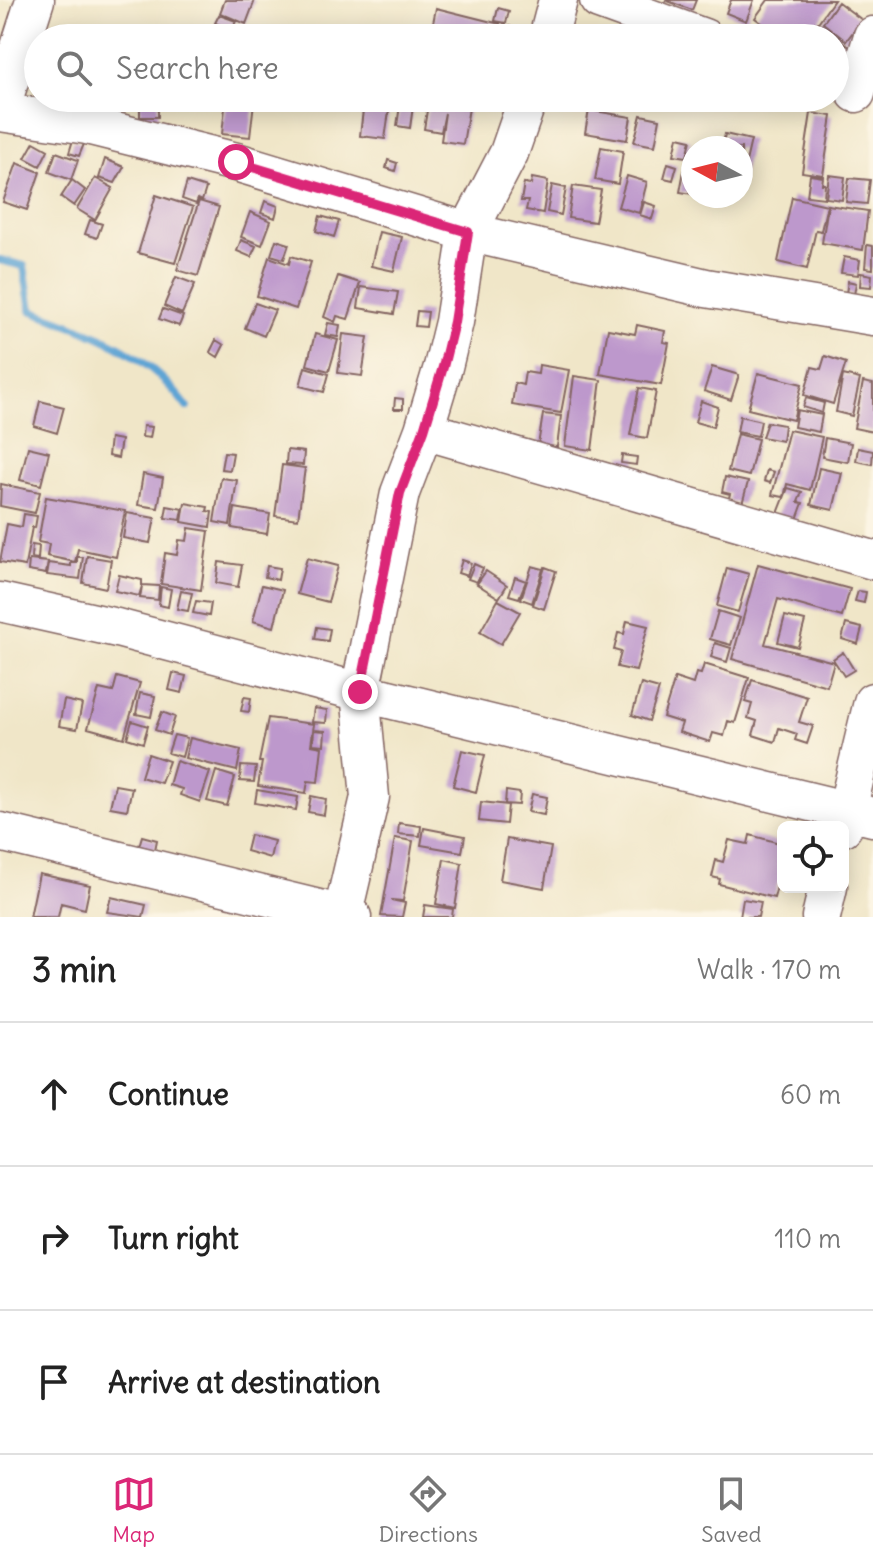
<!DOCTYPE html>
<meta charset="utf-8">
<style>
body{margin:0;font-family:Delius,sans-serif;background:#f6f6f6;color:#222}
.controls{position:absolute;right:24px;bottom:24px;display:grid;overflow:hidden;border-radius:12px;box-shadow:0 4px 20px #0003}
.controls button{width:72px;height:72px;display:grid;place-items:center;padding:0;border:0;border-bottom:2px solid #e0e0e0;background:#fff;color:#222;font:40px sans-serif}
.compass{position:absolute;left:681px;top:136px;width:72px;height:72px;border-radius:50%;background:#fff;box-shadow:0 4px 20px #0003;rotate:277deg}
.stop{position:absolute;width:24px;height:24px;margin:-18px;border:6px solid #db2777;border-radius:50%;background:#fff}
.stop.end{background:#db2777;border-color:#fff;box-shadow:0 2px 8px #0008}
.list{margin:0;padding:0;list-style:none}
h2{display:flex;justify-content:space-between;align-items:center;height:104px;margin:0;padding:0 32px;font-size:34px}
h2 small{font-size:26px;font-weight:400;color:#767676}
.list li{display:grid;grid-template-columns:52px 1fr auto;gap:24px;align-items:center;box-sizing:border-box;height:144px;padding:0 32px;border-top:2px solid #e0e0e0}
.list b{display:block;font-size:30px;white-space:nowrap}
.list em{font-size:26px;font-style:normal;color:#767676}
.icon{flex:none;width:44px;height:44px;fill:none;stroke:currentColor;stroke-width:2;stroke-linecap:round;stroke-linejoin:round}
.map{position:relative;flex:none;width:873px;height:917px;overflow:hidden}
.search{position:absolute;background:#fff;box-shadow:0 4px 20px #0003;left:24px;right:24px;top:24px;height:88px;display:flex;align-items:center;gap:20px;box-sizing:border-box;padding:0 28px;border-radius:44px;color:#767676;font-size:30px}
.sheet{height:536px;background:#fff}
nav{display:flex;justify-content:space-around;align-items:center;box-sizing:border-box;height:112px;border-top:2px solid #e0e0e0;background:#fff;font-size:22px;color:#767676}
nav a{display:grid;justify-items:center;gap:4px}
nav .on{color:#db2777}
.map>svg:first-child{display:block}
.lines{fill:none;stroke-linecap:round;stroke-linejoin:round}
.stream{stroke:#5ea4d4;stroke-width:8}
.building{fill:#bd98cc}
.minor-casing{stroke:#846562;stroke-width:41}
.minor{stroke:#fff;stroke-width:38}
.route{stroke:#db2777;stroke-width:10}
</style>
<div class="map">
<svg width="873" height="917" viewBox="0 0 873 917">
<rect width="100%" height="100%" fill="#fcf5e5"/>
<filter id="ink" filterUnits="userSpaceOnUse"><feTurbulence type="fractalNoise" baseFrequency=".0125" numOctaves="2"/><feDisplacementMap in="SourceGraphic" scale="16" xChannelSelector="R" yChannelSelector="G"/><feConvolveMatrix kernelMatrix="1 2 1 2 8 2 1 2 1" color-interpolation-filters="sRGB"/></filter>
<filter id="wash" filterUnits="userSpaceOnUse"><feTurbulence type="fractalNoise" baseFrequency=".006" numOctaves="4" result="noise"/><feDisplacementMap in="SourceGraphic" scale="32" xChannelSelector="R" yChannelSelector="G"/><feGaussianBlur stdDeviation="1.8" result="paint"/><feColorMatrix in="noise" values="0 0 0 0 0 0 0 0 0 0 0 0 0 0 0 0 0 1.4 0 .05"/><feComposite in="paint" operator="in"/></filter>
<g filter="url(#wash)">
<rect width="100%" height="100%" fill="#f0e6c8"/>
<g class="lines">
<!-- stream -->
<path class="stream" d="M 0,260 L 24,266 L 31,310 C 97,335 143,348 187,407"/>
</g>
<g id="blocks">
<!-- building -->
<path class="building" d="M 225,0 L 255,0 L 246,24 L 220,13 Z
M 665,0 L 696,0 L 692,10 Z
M 731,0 L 754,0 L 746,21 L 726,13 Z
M 768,0 L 834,0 L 807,38 L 782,38 L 755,18 Z
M 838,2 L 862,20 L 846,41 L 823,23 Z
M 436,8 L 500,24 L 497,38 L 433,23 Z
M 498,8 L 509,11 L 506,23 L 495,21 Z
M 219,15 L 236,21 L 232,30 L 215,23 Z
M 820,24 L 853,50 L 835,74 L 835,38 L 809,38 Z
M 504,25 L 512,27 L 509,38 L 501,38 Z
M 217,27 L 228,34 L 226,38 L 211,38 Z
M 140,98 L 158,98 L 158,117 L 140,117 Z
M 326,98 L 391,98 L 385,139 L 360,136 L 363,110 L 325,104 Z
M 401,98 L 414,99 L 410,128 L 397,126 Z
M 429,98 L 470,102 L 463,144 L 441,141 L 445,113 L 441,132 L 424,129 Z
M 614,98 L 632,98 L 630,108 L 612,104 Z
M 226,99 L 254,102 L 250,137 L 222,134 Z
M 589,110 L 631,117 L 627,140 L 585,133 Z
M 811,113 L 832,116 L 823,175 L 802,172 Z
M 641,115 L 660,119 L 655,146 L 634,142 Z
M 725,134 L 751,140 L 742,179 L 741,148 L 722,148 Z
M 678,137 L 691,140 L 687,157 L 674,155 Z
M 73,140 L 84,144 L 79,156 L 69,153 Z
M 34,142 L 48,150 L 40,166 L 25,158 Z
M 601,147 L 623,151 L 618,184 L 595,180 Z
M 56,152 L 78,160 L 71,180 L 49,172 Z
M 105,159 L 124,167 L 115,183 L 99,178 Z
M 388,160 L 397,163 L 395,171 L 386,168 Z
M 17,163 L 40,172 L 27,210 L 3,202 Z
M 668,163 L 677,166 L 673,180 L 664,178 Z
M 684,171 L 693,173 L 693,194 L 680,192 Z
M 810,175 L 823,177 L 822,184 L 825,184 L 824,198 L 807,196 Z
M 829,175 L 845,177 L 842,200 L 826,198 Z
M 627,176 L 647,182 L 639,213 L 618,207 Z
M 95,178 L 113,188 L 95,220 L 77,209 Z
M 532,178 L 548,181 L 543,213 L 526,210 L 528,201 L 521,201 L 524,183 L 531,184 Z
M 849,178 L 870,180 L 867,204 L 846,202 Z
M 72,180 L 85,190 L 74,206 L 61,197 Z
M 187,182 L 206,188 L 202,201 L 198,199 L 196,204 L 182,199 Z
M 552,185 L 566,188 L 561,215 L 547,212 Z
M 573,186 L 601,190 L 595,222 L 568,218 Z
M 156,195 L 193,207 L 175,263 L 138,253 Z
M 792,197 L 827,205 L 821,231 L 816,230 L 807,269 L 778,262 Z
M 199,201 L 219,207 L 198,276 L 177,270 Z
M 265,201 L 278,206 L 275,218 L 261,213 Z
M 644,202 L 656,206 L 652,219 L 640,215 Z
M 828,205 L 868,211 L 863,250 L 822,243 Z
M 250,212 L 271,221 L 262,245 L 241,237 Z
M 320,216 L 339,221 L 334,237 L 316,231 Z
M 90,220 L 102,224 L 97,238 L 85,234 Z
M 379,232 L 402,237 L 394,271 L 371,266 Z
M 241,240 L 256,246 L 251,257 L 237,251 Z
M 276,240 L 289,244 L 284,259 L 271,255 Z
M 867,245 L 873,246 L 873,269 L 865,268 Z
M 291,256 L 311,262 L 296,309 L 257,296 L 269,257 L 289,264 Z
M 844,257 L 860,260 L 858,275 L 841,273 Z
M 861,273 L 872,275 L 871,287 L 860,286 Z
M 338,276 L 360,283 L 348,319 L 337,316 L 335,322 L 324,317 Z
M 176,277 L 195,284 L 182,314 L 164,306 Z
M 848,281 L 856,283 L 854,295 L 846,293 Z
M 361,287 L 398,292 L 394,314 L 358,308 Z
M 255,303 L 275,310 L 264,336 L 245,328 Z
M 163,309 L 183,316 L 179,326 L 159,319 Z
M 417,311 L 428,312 L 426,327 L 415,326 Z
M 328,323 L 340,325 L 338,337 L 325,335 Z
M 637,325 L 665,331 L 663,342 L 669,343 L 661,385 L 600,374 L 608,329 L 635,334 Z
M 315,334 L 338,340 L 329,371 L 307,365 Z
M 343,334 L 368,337 L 362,376 L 338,373 Z
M 216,340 L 224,345 L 218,357 L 210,352 Z
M 825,356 L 846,363 L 833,404 L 804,395 L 812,367 L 821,369 Z
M 539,365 L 569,370 L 561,413 L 512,405 L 515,383 L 523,385 L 525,372 L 538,374 Z
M 305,367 L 329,374 L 324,392 L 300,386 Z
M 712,367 L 739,375 L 731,400 L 704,391 Z
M 758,373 L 802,384 L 793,420 L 748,409 Z
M 843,375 L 860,379 L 852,416 L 836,412 Z
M 574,376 L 601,380 L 592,450 L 565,446 Z
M 863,382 L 873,384 L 873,432 L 854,428 Z
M 639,388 L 656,391 L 647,438 L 630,435 Z
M 395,398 L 403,399 L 403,409 L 394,409 Z
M 806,398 L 824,403 L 822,413 L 803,407 Z
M 40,401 L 64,407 L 57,433 L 34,426 Z
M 701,401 L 718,407 L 713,427 L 695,422 Z
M 797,410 L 822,415 L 819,432 L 794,427 Z
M 543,414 L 561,416 L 557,447 L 538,445 Z
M 740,416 L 761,421 L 758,436 L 737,432 Z
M 767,422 L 784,425 L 782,441 L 762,437 Z
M 143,426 L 152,427 L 150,438 L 142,437 Z
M 789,430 L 822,437 L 810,490 L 787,484 L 784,497 L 772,495 Z
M 737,434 L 758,439 L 749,476 L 728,471 Z
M 110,438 L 121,440 L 118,458 L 108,456 Z
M 825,438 L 851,443 L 848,462 L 822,457 Z
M 28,447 L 49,452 L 41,485 L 20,480 Z
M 858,448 L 873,451 L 872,464 L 856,461 Z
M 287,450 L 304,452 L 303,465 L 286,464 Z
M 224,452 L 233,453 L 230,470 L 221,469 Z
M 622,455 L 637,457 L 636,465 L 621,463 Z
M 282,465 L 305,468 L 298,519 L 275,516 Z
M 819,468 L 842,473 L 833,510 L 811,505 Z
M 767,470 L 774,472 L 770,483 L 764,481 Z
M 143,474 L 163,478 L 158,508 L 138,505 Z
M 725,477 L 748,482 L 742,504 L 728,501 L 730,494 L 722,492 Z
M 221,478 L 237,480 L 230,525 L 214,522 Z
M 1,484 L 40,492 L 35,513 L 0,506 Z
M 788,488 L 802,492 L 798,502 L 803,503 L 796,522 L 777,516 Z
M 46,497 L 125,511 L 116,557 L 78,549 L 75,562 L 47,556 L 49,544 L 38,542 Z
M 185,503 L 208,507 L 207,511 L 212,512 L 210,527 L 182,522 Z
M 167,506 L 183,509 L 181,520 L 165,518 Z
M 235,508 L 270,514 L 267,534 L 232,528 Z
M 127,513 L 155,518 L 150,543 L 123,538 Z
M 24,514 L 37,516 L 35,528 L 32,527 L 25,566 L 0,562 L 7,524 L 22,527 Z
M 189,528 L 209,531 L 201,590 L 161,584 L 165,553 L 177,555 L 179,540 L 187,541 Z
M 32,545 L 39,546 L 38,559 L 31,558 Z
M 87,556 L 111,560 L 106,588 L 83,583 Z
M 77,557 L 83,557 L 80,579 L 47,575 L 49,563 L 71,566 L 71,563 L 77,563 Z
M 307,558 L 338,566 L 328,602 L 297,594 Z
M 29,560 L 48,562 L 46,574 L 28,571 Z
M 462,560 L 471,563 L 467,576 L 458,573 Z
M 219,562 L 242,565 L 238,587 L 216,583 Z
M 474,564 L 483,568 L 477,582 L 468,579 Z
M 758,564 L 850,589 L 842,617 L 778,599 L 765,644 L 834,662 L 827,686 L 732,659 Z
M 267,566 L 280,568 L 278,580 L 265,577 Z
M 532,566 L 543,569 L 532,603 L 521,599 Z
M 545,567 L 556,571 L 544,609 L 533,605 Z
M 727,568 L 749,574 L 738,612 L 717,606 Z
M 486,571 L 507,585 L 499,598 L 477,584 Z
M 119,575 L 142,580 L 142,585 L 159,586 L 158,600 L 140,598 L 142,586 L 139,596 L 115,591 Z
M 515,577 L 526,581 L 519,598 L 509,595 Z
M 262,585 L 283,590 L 274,627 L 253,621 Z
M 161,587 L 171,589 L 168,607 L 159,605 Z
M 181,591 L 192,593 L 188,611 L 177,609 Z
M 858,591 L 866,592 L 864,603 L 855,601 Z
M 498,600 L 520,612 L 501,644 L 480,632 Z
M 196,601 L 211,603 L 209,616 L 193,613 Z
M 718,611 L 740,618 L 731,645 L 710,639 Z
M 785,616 L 805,621 L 798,647 L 778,642 Z
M 627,621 L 648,626 L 636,671 L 617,667 L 621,652 L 614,650 L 618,633 L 624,634 Z
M 846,624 L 862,628 L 858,644 L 842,639 Z
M 317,627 L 330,629 L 328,641 L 315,639 Z
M 715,643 L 731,648 L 727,662 L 711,657 Z
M 843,652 L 854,670 L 844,676 L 833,659 Z
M 704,664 L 749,678 L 735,723 L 728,721 L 724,736 L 713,733 L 710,742 L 679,732 L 682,723 L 663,717 L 675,678 L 693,684 L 696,673 L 701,674 Z
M 173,673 L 186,676 L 182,693 L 169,690 Z
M 117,677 L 140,683 L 124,738 L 88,728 L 99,689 L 113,692 Z
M 752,680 L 807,697 L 799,722 L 813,726 L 807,744 L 795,740 L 797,734 L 779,728 L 775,742 L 753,735 L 757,721 L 748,718 L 752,704 L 745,702 Z
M 641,684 L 659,689 L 649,721 L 632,715 Z
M 140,693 L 155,696 L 151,717 L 136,714 Z
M 244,697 L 251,698 L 249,712 L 241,711 Z
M 64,700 L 82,704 L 77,729 L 59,726 Z
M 314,708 L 327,710 L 326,723 L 312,722 Z
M 162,712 L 175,717 L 169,735 L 155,730 Z
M 268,718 L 314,724 L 311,745 L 322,747 L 318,782 L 308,781 L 306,793 L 258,786 L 262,762 L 259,762 Z
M 132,721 L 148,726 L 143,743 L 127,738 Z
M 314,730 L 325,731 L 324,745 L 313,744 Z
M 174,735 L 187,738 L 182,757 L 168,753 Z
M 190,738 L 241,750 L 237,771 L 185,758 Z
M 462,750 L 485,755 L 476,792 L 453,786 Z
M 148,754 L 169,761 L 161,783 L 141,777 Z
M 176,761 L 210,772 L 200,802 L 180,795 L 182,789 L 169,785 Z
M 241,766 L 256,767 L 254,782 L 240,781 Z
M 216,771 L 235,777 L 227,806 L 207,801 Z
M 115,785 L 132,788 L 127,810 L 110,807 Z
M 257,790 L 298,797 L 296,810 L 255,803 Z
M 506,791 L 520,793 L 519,805 L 505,804 Z
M 532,794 L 547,797 L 544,815 L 528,812 Z
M 311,796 L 326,799 L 324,815 L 308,812 Z
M 481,802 L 508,805 L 506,824 L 479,821 Z
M 399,823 L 421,826 L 420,836 L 398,834 Z
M 424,828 L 465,836 L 462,852 L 421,845 Z
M 250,835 L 274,841 L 270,858 L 246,851 Z
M 750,835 L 783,844 L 780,861 L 783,861 L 783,884 L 778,883 L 774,898 L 719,884 L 720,879 L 712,877 L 716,860 L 723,862 L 729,840 L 748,844 Z
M 142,836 L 157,840 L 155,850 L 139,846 Z
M 395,838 L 413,841 L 403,901 L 391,900 L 405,903 L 402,917 L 381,916 Z
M 507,839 L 551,847 L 544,888 L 500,880 Z
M 444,859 L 462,863 L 455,908 L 436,904 Z
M 39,874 L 90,885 L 85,909 L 61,903 L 58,917 L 30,917 Z
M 111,897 L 146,905 L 143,917 L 107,912 Z
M 743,899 L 761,902 L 758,917 L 740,917 Z
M 425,905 L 453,909 L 452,917 L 423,917 Z"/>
</g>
</g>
<g filter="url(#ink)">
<use href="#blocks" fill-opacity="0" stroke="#846562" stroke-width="2"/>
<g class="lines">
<!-- minor casing -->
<g class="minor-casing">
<path id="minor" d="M 599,0 L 704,38
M 548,38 L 558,0
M 856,93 L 873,36
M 0,110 L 35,0
M 0,112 L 87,125 L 236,162 L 468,232 L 706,288 L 873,316
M 424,430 L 873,560
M 0,602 L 117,628 L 360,692 L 873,817
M 843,827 L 873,702
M 0,832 L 352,917
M 342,917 L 370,797 L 360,692 L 400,493 L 424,430 L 443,367 L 454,322 L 468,232 L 509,153 L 528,98
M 821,917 L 828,887"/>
</g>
<!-- minor -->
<use href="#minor" class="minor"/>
</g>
</g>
<g class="lines" filter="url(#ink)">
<!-- route -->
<path class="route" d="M 236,162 L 468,232 L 454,322 L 443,367 L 424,430 L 400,493 L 360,692"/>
</g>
</svg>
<div class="controls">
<button><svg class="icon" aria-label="locate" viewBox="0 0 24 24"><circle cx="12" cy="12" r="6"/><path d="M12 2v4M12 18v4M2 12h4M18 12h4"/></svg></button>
</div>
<svg class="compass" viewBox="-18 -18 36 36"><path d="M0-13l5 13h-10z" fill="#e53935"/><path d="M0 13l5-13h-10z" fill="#767676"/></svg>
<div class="stop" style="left:236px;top:162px"></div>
<div class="stop end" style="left:360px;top:692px"></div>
<div class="search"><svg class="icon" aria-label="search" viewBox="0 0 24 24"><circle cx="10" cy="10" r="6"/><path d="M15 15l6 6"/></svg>Search here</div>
</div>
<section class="sheet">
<h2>3 min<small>Walk · 170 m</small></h2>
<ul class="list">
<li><svg class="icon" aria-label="ahead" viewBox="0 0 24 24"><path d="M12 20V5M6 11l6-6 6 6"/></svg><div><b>Continue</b></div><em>60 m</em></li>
<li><svg class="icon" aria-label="right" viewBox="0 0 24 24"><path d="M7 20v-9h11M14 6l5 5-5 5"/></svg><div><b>Turn right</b></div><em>110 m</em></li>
<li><svg class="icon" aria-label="arrive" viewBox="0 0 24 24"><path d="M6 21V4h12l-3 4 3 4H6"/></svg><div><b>Arrive at destination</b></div></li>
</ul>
</section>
<nav>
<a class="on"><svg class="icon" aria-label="map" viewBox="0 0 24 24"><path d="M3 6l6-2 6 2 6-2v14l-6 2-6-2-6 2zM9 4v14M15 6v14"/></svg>Map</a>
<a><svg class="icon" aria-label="directions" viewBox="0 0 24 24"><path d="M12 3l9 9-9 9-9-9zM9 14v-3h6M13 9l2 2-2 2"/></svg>Directions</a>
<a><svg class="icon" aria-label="saved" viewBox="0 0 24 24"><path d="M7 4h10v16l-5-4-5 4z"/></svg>Saved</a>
</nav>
